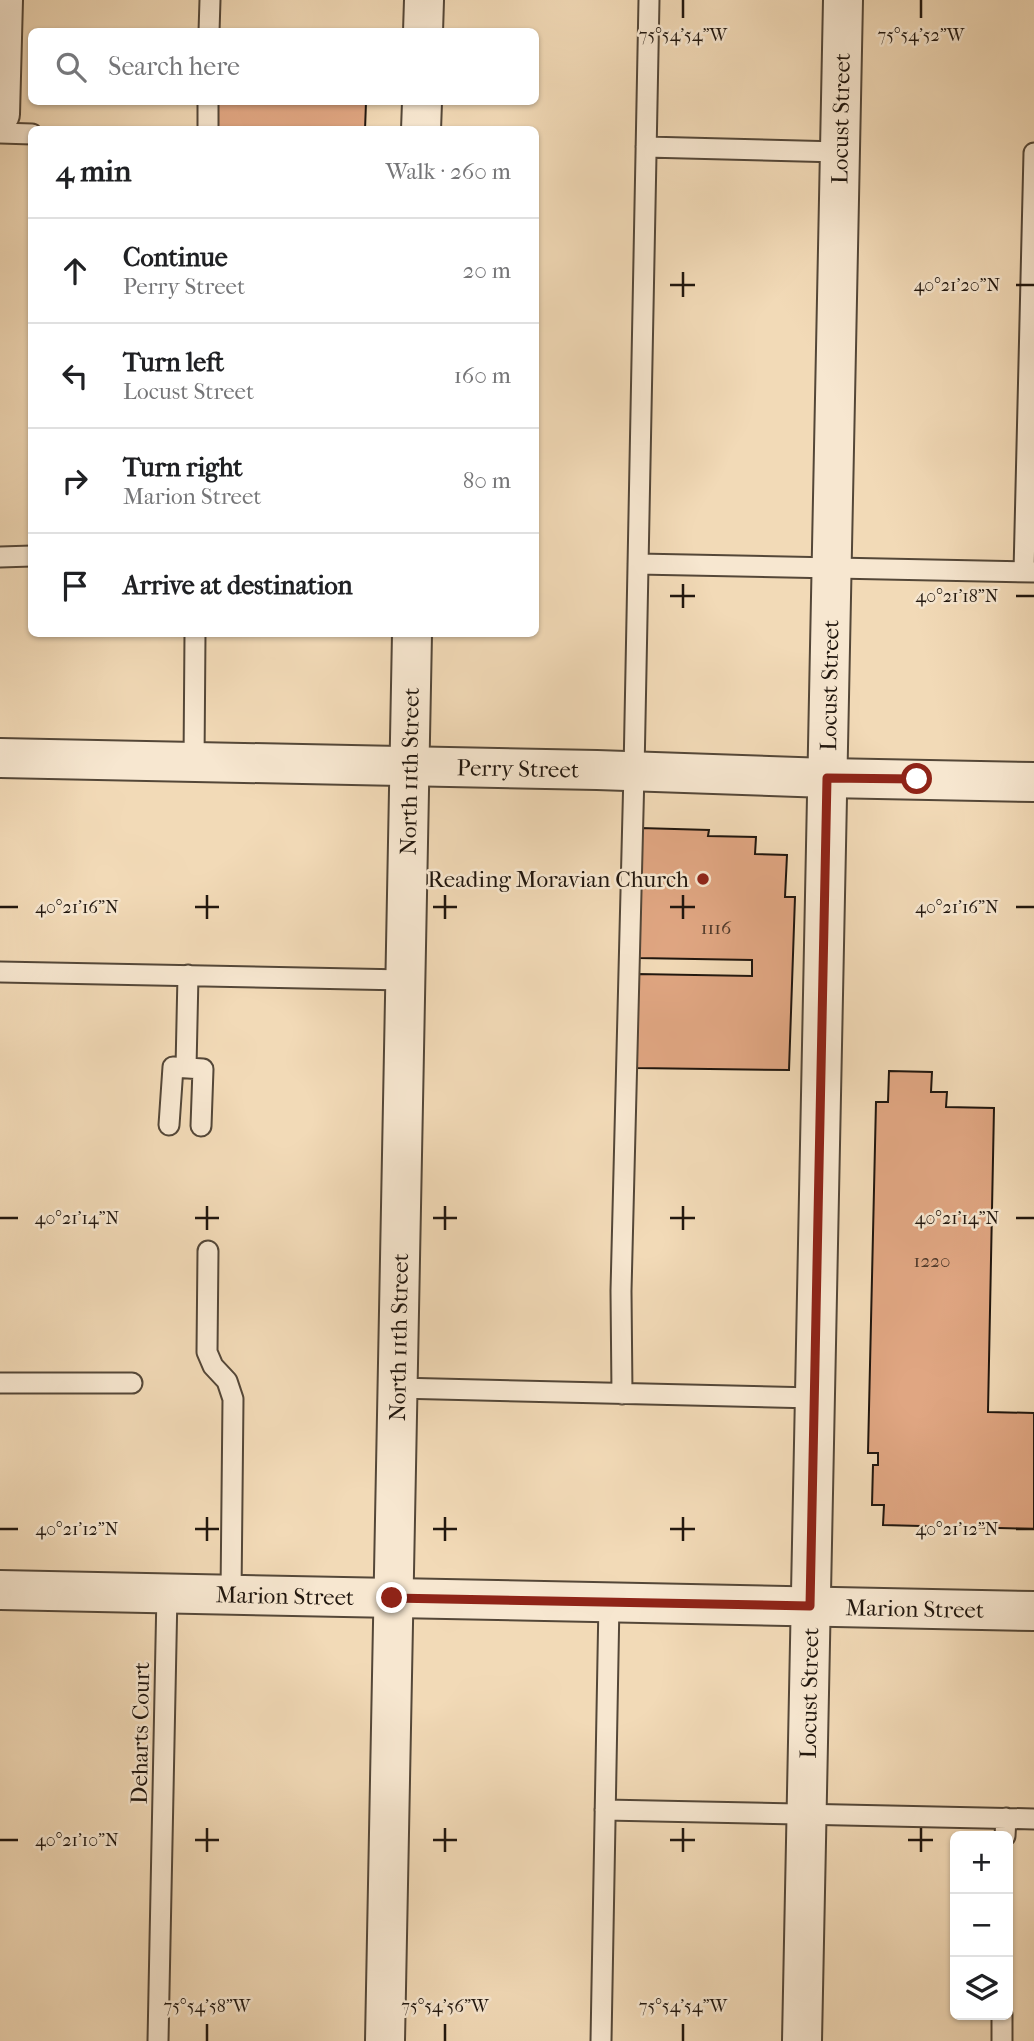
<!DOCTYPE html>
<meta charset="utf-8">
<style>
body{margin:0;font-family:"IM FELL French Canon",serif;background:#f6f6f6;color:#202124}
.controls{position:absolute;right:21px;bottom:21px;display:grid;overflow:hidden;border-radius:10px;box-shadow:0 2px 5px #0004}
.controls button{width:63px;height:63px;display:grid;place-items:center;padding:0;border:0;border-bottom:2px solid #e0e0e0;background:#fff;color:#202124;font:35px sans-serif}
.stop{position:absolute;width:21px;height:21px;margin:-16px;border:5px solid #8f2418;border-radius:50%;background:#fff}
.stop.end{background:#8f2418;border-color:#fff;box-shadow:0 2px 7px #0008}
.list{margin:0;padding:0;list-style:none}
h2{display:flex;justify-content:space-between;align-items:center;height:91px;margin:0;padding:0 28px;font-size:30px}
h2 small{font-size:23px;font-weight:400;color:#757577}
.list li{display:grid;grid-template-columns:46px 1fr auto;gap:21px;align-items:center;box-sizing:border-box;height:105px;padding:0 28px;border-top:2px solid #e0e0e0}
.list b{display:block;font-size:26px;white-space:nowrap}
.list p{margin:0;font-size:23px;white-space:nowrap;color:#757577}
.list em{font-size:23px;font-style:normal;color:#757577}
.icon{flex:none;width:38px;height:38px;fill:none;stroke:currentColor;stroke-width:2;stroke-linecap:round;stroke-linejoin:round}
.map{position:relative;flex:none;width:1034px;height:2041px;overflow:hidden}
.search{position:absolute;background:#fff;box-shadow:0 2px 5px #0004;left:28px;top:28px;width:511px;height:77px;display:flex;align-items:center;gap:18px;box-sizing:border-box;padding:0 24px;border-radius:10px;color:#757577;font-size:26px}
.panel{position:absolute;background:#fff;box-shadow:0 2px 5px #0004;left:28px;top:126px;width:511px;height:511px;border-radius:10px}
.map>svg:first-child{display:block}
.building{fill:#e0a682;stroke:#20160e;stroke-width:2}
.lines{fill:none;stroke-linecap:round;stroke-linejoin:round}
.service-casing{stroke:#544738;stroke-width:23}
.minor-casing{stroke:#544738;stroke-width:42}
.tertiary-casing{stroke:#544738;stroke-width:42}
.service{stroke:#f7e7d0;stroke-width:19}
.minor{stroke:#f7e7d0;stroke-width:38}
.tertiary{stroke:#f7e7d0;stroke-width:38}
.route{stroke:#8f2418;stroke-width:9}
.ticks{fill:none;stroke:#20160e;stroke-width:2.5}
.poi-dot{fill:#8f2418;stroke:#f7e7d0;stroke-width:2.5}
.labels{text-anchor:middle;stroke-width:5;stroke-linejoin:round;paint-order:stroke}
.number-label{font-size:19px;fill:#503a2b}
.street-label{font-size:23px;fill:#20160e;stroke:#f7e7d0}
.poi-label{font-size:23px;fill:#20160e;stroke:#f7e7d0;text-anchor:end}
.ticks-label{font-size:18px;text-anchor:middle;fill:#20160e;stroke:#f7e7d0;stroke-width:5;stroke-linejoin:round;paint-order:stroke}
</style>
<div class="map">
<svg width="1034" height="2041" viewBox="0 0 1034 2041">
<rect width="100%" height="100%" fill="#f2dab7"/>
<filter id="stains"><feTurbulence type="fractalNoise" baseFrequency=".00286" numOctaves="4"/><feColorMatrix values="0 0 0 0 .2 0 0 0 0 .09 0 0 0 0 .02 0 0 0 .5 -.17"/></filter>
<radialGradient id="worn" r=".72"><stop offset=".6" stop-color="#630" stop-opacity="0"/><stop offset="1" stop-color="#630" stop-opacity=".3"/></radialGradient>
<!-- building -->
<path class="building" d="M 218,102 L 366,102 L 365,130 L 218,130 Z
M 640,828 L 709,830 L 708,836 L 756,837 L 755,854 L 787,855 L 785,897 L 795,897 L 789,1070 L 636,1068 L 638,974 L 752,976 L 752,960 L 638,958 Z
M 889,1071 L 932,1072 L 931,1092 L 947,1092 L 946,1107 L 994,1108 L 988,1412 L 1034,1413 L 1034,1529 L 883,1525 L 884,1505 L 872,1505 L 873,1465 L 878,1465 L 878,1453 L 868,1453 L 876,1102 L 888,1102 Z"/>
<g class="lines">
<!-- service casing -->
<g class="service-casing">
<path id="service" d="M 209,32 L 210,0
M 208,130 L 208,102
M 0,133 L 32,134
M 646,147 L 839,152
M 0,557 L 32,556
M 638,564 L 1034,572
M 1024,572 L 1034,153
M 194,762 L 195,634
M 0,972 L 405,980
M 186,1068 L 188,975
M 169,1125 L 173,1067 L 203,1069 L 201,1126
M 208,1251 L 207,1352 L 213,1366 L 227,1381 L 233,1399 L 231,1595
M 0,1383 L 132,1383
M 397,1388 L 815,1398
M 622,1394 L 621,1291 L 634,772 L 649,0
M 605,1810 L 1034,1819
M 1005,1836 L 1006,1818
M 158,2041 L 167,1593
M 601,2041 L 609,1602
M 1002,2041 L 1002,2015"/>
</g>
<!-- minor casing -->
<g class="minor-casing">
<g id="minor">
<path d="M 0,114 L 3,0"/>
<path id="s1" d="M 0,758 L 597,770 L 827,778 L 1034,782"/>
<path id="s2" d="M 0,1590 L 1034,1611"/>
<path id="s3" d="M 802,2041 L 843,0"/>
</g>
</g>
<!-- tertiary casing -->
<g class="tertiary-casing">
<g id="tertiary">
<path d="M 423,32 L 424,0"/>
<path d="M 421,130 L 422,102"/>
<path id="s4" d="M 385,2041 L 412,634"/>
</g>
</g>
<!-- service -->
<use href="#service" class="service"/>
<!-- minor -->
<use href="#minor" class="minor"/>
<!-- tertiary -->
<use href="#tertiary" class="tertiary"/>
</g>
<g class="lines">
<!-- route -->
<path class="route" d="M 392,1598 L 810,1606 L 827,778 L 917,779"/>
</g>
<!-- ticks -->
<path class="ticks" d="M 683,0 L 683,18M 921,0 L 921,18M 683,272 L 683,297M 670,285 L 695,285M 1016,285 L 1034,285M 683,584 L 683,608M 670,596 L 695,596M 1016,596 L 1034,596M 207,895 L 207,919M 445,895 L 445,919M 683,895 L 683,919M 0,907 L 18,907M 195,907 L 219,907M 433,907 L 457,907M 670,907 L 695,907M 1016,907 L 1034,907M 207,1206 L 207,1230M 445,1206 L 445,1230M 683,1206 L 683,1230M 0,1218 L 18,1218M 195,1218 L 219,1218M 433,1218 L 457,1218M 670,1218 L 695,1218M 1016,1218 L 1034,1218M 207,1517 L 207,1541M 445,1517 L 445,1541M 683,1517 L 683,1541M 0,1529 L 18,1529M 195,1529 L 219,1529M 433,1529 L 457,1529M 670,1529 L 695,1529M 1016,1529 L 1034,1529M 207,1828 L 207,1852M 445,1828 L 445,1852M 683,1828 L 683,1852M 921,1828 L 921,1852M 0,1840 L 18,1840M 195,1840 L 219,1840M 433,1840 L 457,1840M 670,1840 L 695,1840M 908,1840 L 933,1840M 207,2024 L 207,2041M 445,2024 L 445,2041M 683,2024 L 683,2041"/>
<!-- markers -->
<circle class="poi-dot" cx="703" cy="879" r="7"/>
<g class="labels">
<!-- number labels -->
<g class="number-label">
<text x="716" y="934">1116</text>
<text x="932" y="1267">1220</text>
</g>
<!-- street labels -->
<g class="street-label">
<text dy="8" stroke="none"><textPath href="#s3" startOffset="1923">Locust Street</textPath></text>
<text dy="8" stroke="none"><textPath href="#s3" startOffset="1356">Locust Street</textPath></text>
<text dy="8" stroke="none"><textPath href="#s1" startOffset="518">Perry Street</textPath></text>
<text dy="8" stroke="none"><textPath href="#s4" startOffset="1270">North 11th Street</textPath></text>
<text dy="8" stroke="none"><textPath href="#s4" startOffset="704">North 11th Street</textPath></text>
<text dy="8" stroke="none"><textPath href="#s2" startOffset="285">Marion Street</textPath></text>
<text dy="8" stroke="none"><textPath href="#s2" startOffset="915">Marion Street</textPath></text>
<text dy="8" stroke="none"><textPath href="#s3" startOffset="348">Locust Street</textPath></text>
<text transform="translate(140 1733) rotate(-89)" y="8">Deharts Court</text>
</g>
<!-- poi labels -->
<g class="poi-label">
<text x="689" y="887">Reading Moravian Church</text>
</g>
</g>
<g class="ticks-label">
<text x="683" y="41">75°54'54"W</text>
<text x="921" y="41">75°54'52"W</text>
<text x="957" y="291">40°21'20"N</text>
<text x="957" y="602">40°21'18"N</text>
<text x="77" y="913">40°21'16"N</text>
<text x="957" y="913">40°21'16"N</text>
<text x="77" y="1224">40°21'14"N</text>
<text x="957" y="1224">40°21'14"N</text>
<text x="77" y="1535">40°21'12"N</text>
<text x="957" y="1535">40°21'12"N</text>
<text x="77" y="1846">40°21'10"N</text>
<text x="207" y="2012">75°54'58"W</text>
<text x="445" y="2012">75°54'56"W</text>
<text x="683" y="2012">75°54'54"W</text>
</g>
<rect width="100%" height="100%" filter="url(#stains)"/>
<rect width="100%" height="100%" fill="url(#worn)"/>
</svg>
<div class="controls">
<button>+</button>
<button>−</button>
<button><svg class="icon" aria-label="layers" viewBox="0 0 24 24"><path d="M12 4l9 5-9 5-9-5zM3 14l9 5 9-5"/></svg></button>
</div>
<div class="stop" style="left:917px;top:779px"></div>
<div class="stop end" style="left:392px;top:1598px"></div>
<div class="search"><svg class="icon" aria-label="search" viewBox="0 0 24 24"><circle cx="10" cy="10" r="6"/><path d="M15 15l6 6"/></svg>Search here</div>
<section class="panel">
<h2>4 min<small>Walk · 260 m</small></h2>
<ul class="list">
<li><svg class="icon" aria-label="ahead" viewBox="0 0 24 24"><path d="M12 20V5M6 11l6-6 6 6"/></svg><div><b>Continue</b><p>Perry Street</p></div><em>20 m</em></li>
<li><svg class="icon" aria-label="left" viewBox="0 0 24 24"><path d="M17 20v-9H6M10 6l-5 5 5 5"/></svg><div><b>Turn left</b><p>Locust Street</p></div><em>160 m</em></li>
<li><svg class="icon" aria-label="right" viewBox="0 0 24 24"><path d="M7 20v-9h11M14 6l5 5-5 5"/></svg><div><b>Turn right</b><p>Marion Street</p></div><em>80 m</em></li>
<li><svg class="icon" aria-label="arrive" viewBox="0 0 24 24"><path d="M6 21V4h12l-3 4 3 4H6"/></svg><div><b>Arrive at destination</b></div></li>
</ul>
</section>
</div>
